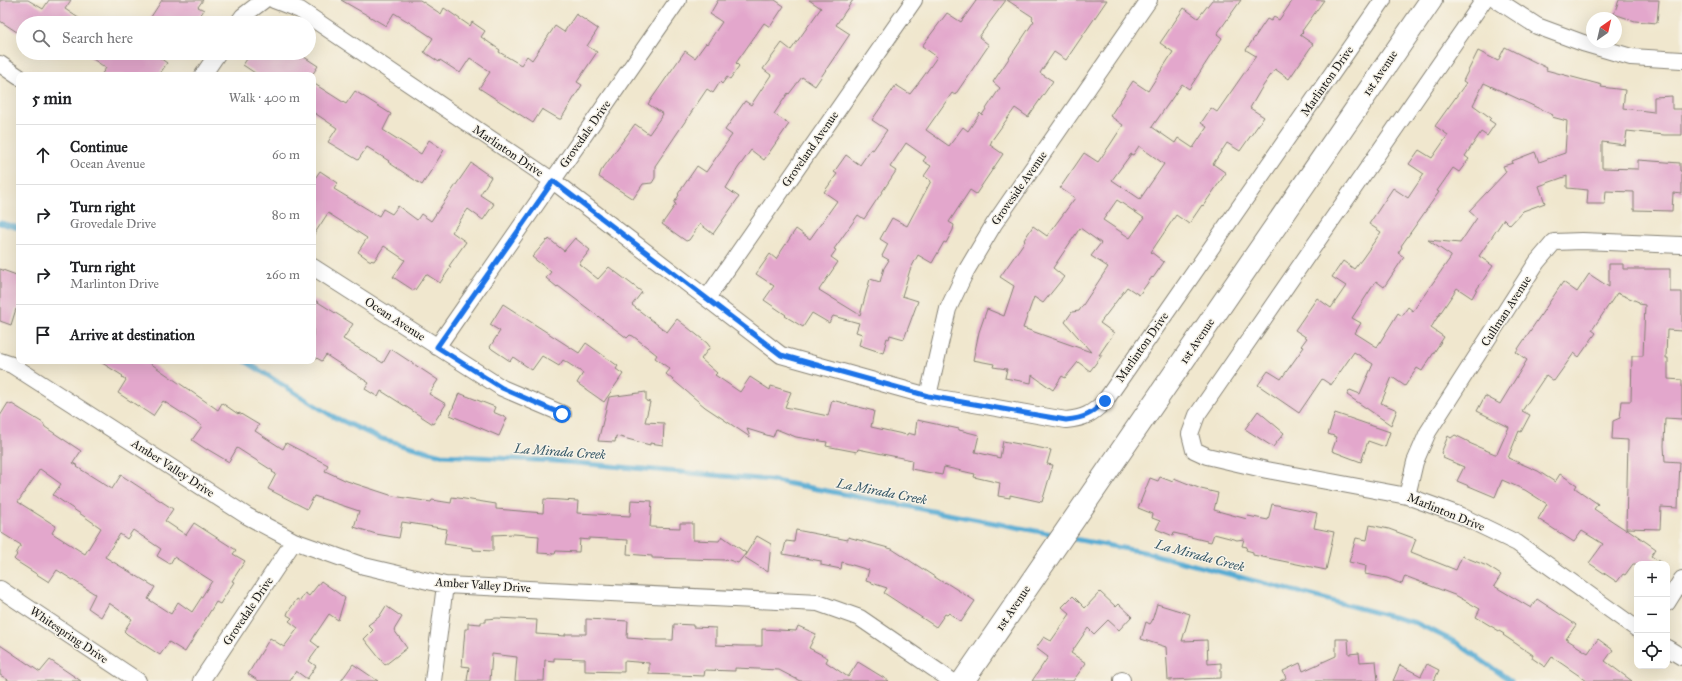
<!DOCTYPE html>
<meta charset="utf-8">
<style>
body{margin:0;font-family:"IM FELL Great Primer",serif;background:#f2f2f2;color:#202124}
.controls{position:absolute;right:12px;bottom:12px;display:grid;overflow:hidden;border-radius:8px;box-shadow:0 4px 16px #0002}
.controls button{width:36px;height:36px;display:grid;place-items:center;padding:0;border:0;border-bottom:1px solid #e0e0e0;background:#fff;color:#202124;font:20px sans-serif}
.compass{position:absolute;left:1586px;top:12px;width:36px;height:36px;border-radius:50%;background:#fff;box-shadow:0 4px 16px #0002;rotate:34deg}
.stop{position:absolute;width:12px;height:12px;margin:-9px;border:3px solid #1a73e8;border-radius:50%;background:#fff}
.stop.end{background:#1a73e8;border-color:#fff;box-shadow:0 1px 4px #0008}
.list{margin:0;padding:0;list-style:none}
h2{display:flex;justify-content:space-between;align-items:center;height:52px;margin:0;padding:0 16px;font-size:17px}
h2 small{font-size:13px;font-weight:400;color:#757577}
.list li{display:grid;grid-template-columns:26px 1fr auto;gap:12px;align-items:center;box-sizing:border-box;height:60px;padding:0 16px;border-top:1px solid #e0e0e0}
.list b{display:block;font-size:15px;white-space:nowrap}
.list p{margin:0;font-size:13px;white-space:nowrap;color:#757577}
.list em{font-size:13px;font-style:normal;color:#757577}
.icon{flex:none;width:22px;height:22px;fill:none;stroke:currentColor;stroke-width:2;stroke-linecap:round;stroke-linejoin:round}
.map{position:relative;flex:none;width:1682px;height:681px;overflow:hidden}
.search{position:absolute;background:#fff;box-shadow:0 4px 16px #0002;left:16px;top:16px;width:300px;height:44px;display:flex;align-items:center;gap:10px;box-sizing:border-box;padding:0 14px;border-radius:22px;color:#757577;font-size:15px}
.panel{position:absolute;background:#fff;box-shadow:0 4px 16px #0002;left:16px;top:72px;width:300px;height:292px;border-radius:8px}
.map>svg:first-child{display:block}
.lines{fill:none;stroke-linecap:round;stroke-linejoin:round}
.stream{stroke:#58acd3;stroke-width:5}
.building{fill:#e3a7cc;fill-rule:evenodd}
.street-casing{stroke:#868275;stroke-width:18}
.secondary-casing{stroke:#868275;stroke-width:24}
.street{stroke:#fff;stroke-width:16}
.secondary{stroke:#fff;stroke-width:22}
.route{stroke:#1a73e8;stroke-width:5}
.labels{text-anchor:middle;stroke-width:3;stroke-linejoin:round;paint-order:stroke}
.street-label{font-size:12px;fill:#1c1c1c;stroke:#f7f3e8}
.water-label{font-size:13px;font-style:italic;fill:#345665;stroke:#f7f3e8}
</style>
<div class="map">
<svg width="1682" height="681" viewBox="0 0 1682 681">
<rect width="100%" height="100%" fill="#f7f3e8"/>
<filter id="ink" filterUnits="userSpaceOnUse"><feTurbulence type="fractalNoise" baseFrequency=".025" numOctaves="2"/><feDisplacementMap in="SourceGraphic" scale="8" xChannelSelector="R" yChannelSelector="G"/><feConvolveMatrix kernelMatrix="1 2 1 2 8 2 1 2 1" color-interpolation-filters="sRGB"/></filter>
<filter id="wash" filterUnits="userSpaceOnUse"><feTurbulence type="fractalNoise" baseFrequency=".012" numOctaves="4" result="noise"/><feDisplacementMap in="SourceGraphic" scale="16" xChannelSelector="R" yChannelSelector="G"/><feGaussianBlur stdDeviation="0.9" result="paint"/><feColorMatrix in="noise" values="0 0 0 0 0 0 0 0 0 0 0 0 0 0 0 0 0 1.4 0 .05"/><feComposite in="paint" operator="in"/></filter>
<g filter="url(#wash)">
<rect width="100%" height="100%" fill="#f0e7ce"/>
<g class="lines">
<!-- stream -->
<path class="stream" d="M 0,223 L 19,228
M 245,361 L 332,416 L 379,438 L 441,455 L 554,461 L 770,480 L 1057,535
M 1069,538 L 1148,553 L 1416,623 L 1457,643 L 1511,681"/>
</g>
<g id="blocks">
<!-- building -->
<path class="building" d="M 0,0 L 28,0 L 43,9 L 49,0 L 71,0 L 65,9 L 86,23 L 23,23 L 23,36 L 0,21 Z
M 162,0 L 203,0 L 198,7 L 204,10 L 195,23 L 186,23 L 178,18 L 175,23 L 147,23 Z
M 341,0 L 420,0 L 441,14 L 444,8 L 470,26 L 472,22 L 485,31 L 481,37 L 500,50 L 499,52 L 521,65 L 527,56 L 532,60 L 555,26 L 564,32 L 576,14 L 598,29 L 587,46 L 597,52 L 577,82 L 582,85 L 561,119 L 559,119 L 542,109 L 533,123 L 479,88 L 490,72 L 470,58 L 460,73 L 440,60 L 439,62 L 424,52 L 433,38 L 412,24 L 394,13 L 386,26 Z
M 718,0 L 775,0 L 784,6 L 770,27 L 764,23 L 736,63 L 739,66 L 730,79 L 727,77 L 722,84 L 720,82 L 713,93 L 707,89 L 655,166 L 655,178 L 652,183 L 643,184 L 633,199 L 599,177 L 601,171 L 635,124 L 649,134 L 663,114 L 648,104 L 685,51 L 695,58 L 706,43 L 707,44 L 722,22 L 710,14 Z
M 809,0 L 853,0 L 836,25 L 850,34 L 815,86 L 802,77 L 789,94 L 788,93 L 774,114 L 789,124 L 764,160 L 751,150 L 738,168 L 726,188 L 739,197 L 713,234 L 700,224 L 689,240 L 686,241 L 662,224 L 676,204 L 674,203 L 679,195 L 678,194 L 697,166 L 706,172 L 732,135 L 725,130 L 745,101 L 751,105 L 771,75 L 763,69 L 782,43 L 791,50 L 821,8 Z
M 975,0 L 1006,0 L 979,37 L 989,45 L 955,95 L 952,93 L 926,130 L 949,146 L 963,127 L 968,131 L 980,113 L 982,115 L 1000,88 L 993,82 L 1034,21 L 1032,19 L 1033,17 L 1007,0 L 1107,0 L 1066,60 L 1054,52 L 1040,73 L 1053,81 L 1028,117 L 1015,108 L 992,140 L 990,145 L 1003,154 L 976,194 L 970,190 L 949,222 L 954,225 L 953,230 L 946,243 L 944,242 L 932,263 L 918,255 L 910,270 L 902,296 L 918,301 L 904,339 L 890,335 L 889,339 L 887,338 L 883,353 L 859,345 L 862,334 L 856,332 L 859,323 L 833,316 L 829,323 L 812,313 L 803,327 L 785,316 L 786,315 L 764,300 L 774,286 L 756,274 L 770,254 L 776,259 L 796,229 L 810,239 L 837,201 L 824,192 L 837,174 L 834,172 L 846,155 L 860,165 L 871,149 L 873,150 L 887,130 L 872,120 L 896,85 L 910,94 L 923,77 L 937,57 L 922,46 L 947,13 L 961,22 L 976,1 ZM 906,143 L 926,157 L 923,161 L 931,166 L 924,176 L 931,181 L 907,226 L 892,218 L 880,239 L 888,244 L 882,256 L 889,260 L 884,268 L 880,282 L 870,279 L 860,315 L 819,290 L 838,262 L 831,257 L 836,250 L 834,249 L 858,215 L 864,219 L 896,171 L 890,167 Z
M 1212,0 L 1241,0 L 1217,34 L 1222,38 L 1189,89 L 1182,84 L 1152,127 L 1175,143 L 1178,138 L 1193,148 L 1207,127 L 1201,123 L 1211,108 L 1217,112 L 1256,56 L 1246,50 L 1267,19 L 1271,21 L 1274,17 L 1279,20 L 1293,0 L 1324,0 L 1302,31 L 1303,32 L 1300,35 L 1313,44 L 1289,79 L 1275,69 L 1261,89 L 1250,108 L 1264,117 L 1240,151 L 1227,143 L 1213,164 L 1226,173 L 1203,206 L 1202,205 L 1189,224 L 1176,215 L 1151,252 L 1164,262 L 1153,278 L 1152,277 L 1139,295 L 1127,287 L 1100,323 L 1114,333 L 1099,355 L 1102,355 L 1090,371 L 1078,362 L 1065,378 L 1062,376 L 1053,390 L 1032,375 L 1031,383 L 1005,378 L 1007,369 L 993,367 L 994,364 L 973,360 L 979,332 L 987,309 L 1004,316 L 1014,286 L 1000,277 L 1025,241 L 1024,240 L 1033,226 L 1047,236 L 1075,198 L 1060,188 L 1084,153 L 1098,162 L 1110,145 L 1123,125 L 1110,116 L 1133,81 L 1148,91 L 1173,52 L 1160,43 L 1184,8 L 1198,18 ZM 1139,146 L 1164,164 L 1140,199 L 1112,180 L 1131,154 L 1133,155 ZM 1117,200 L 1144,218 L 1130,238 L 1103,220 ZM 1080,228 L 1101,243 L 1091,256 L 1108,267 L 1079,311 L 1072,312 L 1065,322 L 1091,352 L 1023,328 L 1034,297 L 1043,303 L 1064,277 L 1053,268 Z
M 1619,0 L 1659,0 L 1657,23 L 1635,21 L 1614,14 Z
M 1505,47 L 1547,68 L 1546,70 L 1602,85 L 1601,87 L 1625,90 L 1623,108 L 1654,112 L 1654,97 L 1672,96 L 1672,109 L 1682,109 L 1682,135 L 1664,135 L 1627,131 L 1625,145 L 1602,142 L 1602,168 L 1638,169 L 1638,160 L 1680,163 L 1680,171 L 1682,171 L 1682,194 L 1673,193 L 1672,211 L 1634,210 L 1634,192 L 1606,191 L 1605,204 L 1587,204 L 1588,190 L 1567,188 L 1567,176 L 1539,186 L 1545,203 L 1523,211 L 1510,225 L 1504,219 L 1479,256 L 1493,266 L 1477,289 L 1472,298 L 1457,288 L 1435,321 L 1431,328 L 1444,337 L 1422,371 L 1417,368 L 1405,386 L 1392,377 L 1381,403 L 1397,410 L 1391,425 L 1347,395 L 1350,390 L 1360,394 L 1373,364 L 1354,352 L 1331,385 L 1322,379 L 1299,413 L 1258,385 L 1268,371 L 1281,379 L 1304,347 L 1301,346 L 1307,338 L 1295,330 L 1317,298 L 1331,308 L 1346,286 L 1332,277 L 1343,261 L 1354,269 L 1362,259 L 1381,232 L 1369,224 L 1393,188 L 1408,198 L 1424,174 L 1409,164 L 1419,150 L 1432,158 L 1448,135 L 1435,126 L 1466,83 L 1463,81 L 1478,51 L 1498,61 ZM 1484,83 L 1553,115 L 1552,117 L 1567,121 L 1565,153 L 1539,162 L 1535,152 L 1512,161 L 1513,163 L 1503,166 L 1506,172 L 1469,211 L 1477,218 L 1460,243 L 1428,240 L 1451,256 L 1451,257 L 1413,311 L 1408,307 L 1402,316 L 1398,313 L 1377,347 L 1355,333 L 1361,323 L 1352,318 L 1376,281 L 1384,287 L 1404,257 L 1398,253 L 1402,247 L 1401,246 L 1439,192 L 1437,191 L 1453,168 L 1459,172 L 1469,159 L 1465,156 L 1481,132 L 1487,136 L 1495,124 L 1489,120 L 1491,118 L 1473,105 Z
M 84,53 L 153,53 L 167,63 L 159,75 L 101,75 L 106,68 Z
M 251,53 L 298,53 L 318,66 L 312,75 L 258,75 L 243,65 Z
M 313,83 L 346,104 L 355,91 L 391,114 L 383,130 L 421,154 L 429,140 L 444,150 L 422,185 L 388,162 L 389,161 L 367,147 L 358,160 L 328,142 L 337,128 L 313,112 Z
M 471,163 L 491,177 L 480,195 L 494,204 L 483,220 L 468,209 L 452,232 L 466,242 L 449,266 L 451,267 L 440,283 L 426,274 L 415,290 L 413,290 L 393,277 L 405,260 L 384,246 L 374,261 L 369,260 L 358,252 L 367,238 L 328,213 L 313,236 L 313,181 L 320,171 L 338,183 L 334,189 L 379,216 L 383,209 L 392,214 L 398,206 L 417,220 L 421,214 L 431,221 Z
M 575,238 L 590,250 L 579,264 L 598,279 L 609,267 L 642,292 L 632,305 L 667,332 L 677,319 L 707,343 L 710,347 L 701,359 L 717,373 L 715,375 L 740,392 L 750,377 L 770,390 L 771,386 L 791,392 L 785,407 L 828,416 L 832,400 L 874,411 L 871,427 L 907,435 L 908,433 L 915,435 L 917,420 L 959,429 L 959,430 L 979,435 L 975,452 L 1000,458 L 1003,441 L 1051,450 L 1047,464 L 1053,465 L 1042,502 L 1010,495 L 1010,498 L 998,496 L 1000,483 L 974,477 L 975,474 L 944,467 L 942,475 L 911,469 L 912,460 L 858,449 L 857,452 L 826,446 L 827,442 L 796,437 L 776,429 L 773,437 L 747,429 L 750,437 L 705,407 L 666,374 L 670,369 L 655,358 L 657,355 L 633,336 L 630,335 L 627,338 L 558,286 L 557,287 L 546,278 L 551,272 L 532,257 L 547,240 L 548,241 L 549,239 L 564,251 Z
M 1609,264 L 1623,264 L 1623,269 L 1670,269 L 1670,292 L 1682,292 L 1682,331 L 1667,330 L 1666,358 L 1668,358 L 1668,379 L 1682,380 L 1682,419 L 1665,418 L 1664,446 L 1665,461 L 1680,462 L 1678,508 L 1661,507 L 1660,529 L 1626,528 L 1628,440 L 1612,439 L 1613,421 L 1620,418 L 1622,401 L 1631,401 L 1632,356 L 1643,356 L 1645,305 L 1639,304 L 1639,302 L 1617,293 L 1592,330 L 1596,333 L 1579,357 L 1574,353 L 1554,381 L 1546,375 L 1522,411 L 1530,415 L 1521,432 L 1519,431 L 1508,458 L 1538,471 L 1555,482 L 1560,474 L 1577,485 L 1575,488 L 1598,504 L 1594,509 L 1626,530 L 1626,528 L 1656,549 L 1651,556 L 1663,564 L 1633,564 L 1625,575 L 1623,574 L 1617,582 L 1589,563 L 1603,544 L 1582,531 L 1574,542 L 1538,519 L 1547,504 L 1525,490 L 1502,480 L 1495,497 L 1457,481 L 1464,467 L 1443,458 L 1444,456 L 1441,453 L 1448,436 L 1451,438 L 1455,435 L 1469,442 L 1469,443 L 1495,454 L 1497,454 L 1509,427 L 1477,411 L 1485,396 L 1500,404 L 1527,360 L 1516,352 L 1563,282 L 1577,292 L 1589,274 L 1609,287 Z
M 0,269 L 19,276 L 19,310 L 16,309 L 11,325 L 0,321 Z
M 313,299 L 353,324 L 343,339 L 383,363 L 391,349 L 438,380 L 429,394 L 446,404 L 433,424 L 383,392 L 381,391 L 378,397 L 365,389 L 369,383 L 326,355 L 322,361 L 313,356 Z
M 503,304 L 579,353 L 586,343 L 618,366 L 616,369 L 623,374 L 604,402 L 577,383 L 583,373 L 563,360 L 559,366 L 542,356 L 532,370 L 513,357 L 510,361 L 492,349 L 490,347 L 500,331 L 490,325 Z
M 99,361 L 147,361 L 218,410 L 222,403 L 238,414 L 239,413 L 259,425 L 255,431 L 283,449 L 286,443 L 328,465 L 325,471 L 347,481 L 393,496 L 431,502 L 432,500 L 451,503 L 452,497 L 496,504 L 496,509 L 543,513 L 544,499 L 578,501 L 577,513 L 630,516 L 631,500 L 652,501 L 650,527 L 680,528 L 680,523 L 693,523 L 693,540 L 719,541 L 722,536 L 746,553 L 738,563 L 726,559 L 725,560 L 652,558 L 652,556 L 627,554 L 628,540 L 589,538 L 589,540 L 580,539 L 579,552 L 556,551 L 555,554 L 538,553 L 539,536 L 514,534 L 493,535 L 493,551 L 473,550 L 473,548 L 444,544 L 447,529 L 402,522 L 399,538 L 376,534 L 354,527 L 359,511 L 314,496 L 307,509 L 268,489 L 276,474 L 272,472 L 273,471 L 237,448 L 229,462 L 207,449 L 207,450 L 192,440 L 202,426 L 163,401 L 153,416 L 118,393 L 126,380 L 122,377 L 123,376 Z
M 646,392 L 646,401 L 650,402 L 645,422 L 664,423 L 663,445 L 650,443 L 650,445 L 616,436 L 615,442 L 598,441 L 609,397 Z
M 459,393 L 495,407 L 493,412 L 507,418 L 499,436 L 450,415 Z
M 8,403 L 11,405 L 12,404 L 43,423 L 45,427 L 81,451 L 73,463 L 78,466 L 77,467 L 112,489 L 121,475 L 173,509 L 165,521 L 186,535 L 194,523 L 236,550 L 233,554 L 245,561 L 232,581 L 234,582 L 220,604 L 216,602 L 185,652 L 169,642 L 160,655 L 127,634 L 124,631 L 132,619 L 109,603 L 101,617 L 88,608 L 95,594 L 57,570 L 49,582 L 16,561 L 14,559 L 17,555 L 16,554 L 21,545 L 0,532 L 0,416 ZM 40,469 L 61,484 L 53,495 L 101,528 L 85,554 L 52,533 L 56,526 L 18,502 ZM 133,530 L 161,549 L 157,556 L 170,564 L 174,557 L 212,581 L 192,612 L 178,602 L 171,614 L 148,599 L 155,587 L 105,557 L 120,534 L 127,539 Z
M 1258,411 L 1284,433 L 1273,447 L 1245,429 Z
M 1335,413 L 1390,432 L 1385,447 L 1368,441 L 1361,462 L 1332,451 L 1337,437 L 1328,434 Z
M 1160,477 L 1173,482 L 1174,478 L 1201,489 L 1218,493 L 1214,510 L 1247,519 L 1248,516 L 1268,520 L 1272,504 L 1317,513 L 1314,528 L 1334,532 L 1326,570 L 1253,555 L 1253,552 L 1246,550 L 1247,547 L 1242,546 L 1244,539 L 1237,540 L 1214,534 L 1211,542 L 1174,533 L 1173,536 L 1156,529 L 1160,521 L 1152,518 L 1153,514 L 1138,508 L 1150,478 L 1158,481 Z
M 1370,525 L 1389,529 L 1416,539 L 1411,552 L 1456,570 L 1462,556 L 1487,566 L 1501,575 L 1494,586 L 1531,608 L 1537,599 L 1575,624 L 1576,625 L 1566,639 L 1588,653 L 1598,639 L 1613,650 L 1605,661 L 1632,681 L 1587,681 L 1552,657 L 1545,667 L 1532,658 L 1533,655 L 1503,635 L 1504,634 L 1476,617 L 1480,609 L 1457,596 L 1405,576 L 1402,584 L 1387,578 L 1365,574 L 1366,566 L 1349,562 L 1356,538 L 1367,540 Z
M 796,530 L 848,540 L 848,537 L 892,549 L 944,583 L 945,582 L 975,601 L 961,622 L 949,613 L 947,615 L 945,614 L 936,627 L 884,593 L 887,588 L 866,581 L 869,570 L 842,562 L 841,569 L 821,565 L 821,561 L 783,554 L 786,541 L 794,542 Z
M 757,536 L 771,544 L 768,572 L 744,557 Z
M 321,581 L 345,598 L 338,620 L 329,614 L 311,641 L 319,647 L 309,661 L 316,666 L 307,679 L 296,671 L 290,681 L 259,681 L 248,674 L 270,638 L 284,647 L 298,628 L 289,621 L 292,618 L 287,615 L 288,612 L 297,599 L 300,601 L 305,593 L 309,596 Z
M 1100,592 L 1116,607 L 1119,604 L 1132,616 L 1119,630 L 1108,620 L 1094,634 L 1088,628 L 1071,653 L 1086,663 L 1073,681 L 1032,681 L 1048,657 L 1036,648 L 1044,637 L 1051,641 L 1070,614 L 1062,607 L 1073,596 L 1085,608 Z
M 1157,604 L 1190,614 L 1182,641 L 1207,640 L 1208,664 L 1221,663 L 1221,678 L 1168,680 L 1166,647 L 1141,639 L 1146,622 L 1150,624 L 1152,621 Z
M 386,606 L 402,617 L 394,630 L 407,648 L 385,665 L 364,639 L 373,630 L 368,625 L 379,617 Z
M 497,618 L 537,620 L 536,634 L 565,636 L 565,634 L 586,634 L 586,619 L 628,621 L 627,638 L 653,640 L 673,640 L 674,624 L 693,625 L 693,627 L 716,628 L 716,645 L 741,646 L 762,646 L 762,629 L 796,631 L 798,626 L 816,634 L 809,648 L 828,658 L 826,662 L 848,677 L 858,662 L 889,681 L 800,681 L 779,670 L 735,668 L 735,671 L 705,670 L 704,676 L 649,674 L 649,663 L 624,661 L 624,672 L 585,671 L 585,659 L 554,658 L 554,661 L 545,660 L 544,681 L 515,681 L 517,657 L 492,654 L 490,681 L 467,681 L 469,667 L 462,666 L 465,629 L 468,629 L 468,623 L 481,624 L 481,622 L 486,622 L 486,619 Z
M 1336,639 L 1348,639 L 1349,654 L 1359,653 L 1360,662 L 1376,661 L 1378,681 L 1280,681 L 1286,678 L 1283,671 L 1300,663 L 1303,671 L 1336,656 Z
M 0,645 L 40,672 L 50,660 L 81,681 L 10,681 L 0,675 Z
M 353,664 L 378,681 L 341,681 Z
M 1427,664 L 1439,670 L 1434,681 L 1393,681 L 1400,665 L 1421,676 Z"/>
</g>
</g>
<g filter="url(#ink)">
<use href="#blocks" fill-opacity="0" stroke="#868275" stroke-width="1"/>
<g class="lines">
<!-- street casing -->
<g class="street-casing">
<path id="street" d="M 274,0 L 300,10 L 553,181 L 781,355 L 928,396 L 1066,420 C 1085,418 1092,414 1105,401 L 1383,0
M 1484,0 L 1197,415 L 1190,434 L 1194,450 L 1207,456 L 1267,470 L 1407,496 L 1459,515 L 1517,543 L 1637,629
M 1497,0 L 1537,26 L 1583,43 L 1631,57 L 1682,60
M 238,23 L 243,16 L 264,0
M 0,64 L 19,77
M 203,75 L 218,53
M 313,267 L 502,388 L 563,414
M 707,298 L 914,0
M 437,347 L 678,0
M 0,361 L 12,365 L 247,516 L 294,541 L 364,566 L 445,585 L 818,603 L 860,618 L 952,681
M 928,396 L 948,309 L 966,271 L 994,224 L 1149,0
M 1407,496 L 1415,462 L 1428,432 L 1537,262 L 1554,242 L 1582,241 L 1682,245
M 0,589 L 138,681
M 1667,603 L 1682,579
M 1667,648 L 1682,657
M 201,681 L 294,541
M 433,681 L 445,585
M 1122,681 L 1122,680"/>
</g>
<!-- secondary casing -->
<g class="secondary-casing">
<path id="secondary" d="M 963,681 L 1431,0"/>
</g>
<!-- street -->
<use href="#street" class="street"/>
<!-- secondary -->
<use href="#secondary" class="secondary"/>
</g>
</g>
<g class="lines" filter="url(#ink)">
<!-- route -->
<path class="route" d="M 562,414 L 502,388 L 437,347 L 553,181 L 781,355 L 928,396 L 1066,420 C 1085,418 1092,414 1105,401"/>
</g>
<g class="labels">
<!-- street labels -->
<g class="street-label">
<text transform="translate(1380 73) rotate(-56)" y="4">1st Avenue</text>
<text transform="translate(1327 81) rotate(-55)" y="4">Marlinton Drive</text>
<text transform="translate(585 134) rotate(-55)" y="4">Grovedale Drive</text>
<text transform="translate(810 149) rotate(-55)" y="4">Groveland Avenue</text>
<text transform="translate(508 151) rotate(34)" y="4">Marlinton Drive</text>
<text transform="translate(1019 188) rotate(-55)" y="4">Groveside Avenue</text>
<text transform="translate(1506 311) rotate(-57)" y="4">Cullman Avenue</text>
<text transform="translate(395 319) rotate(33)" y="4">Ocean Avenue</text>
<text transform="translate(1197 341) rotate(-56)" y="4">1st Avenue</text>
<text transform="translate(1142 347) rotate(-55)" y="4">Marlinton Drive</text>
<text transform="translate(173 468) rotate(33)" y="4">Amber Valley Drive</text>
<text transform="translate(1446 512) rotate(22)" y="4">Marlinton Drive</text>
<text transform="translate(483 585) rotate(4)" y="4">Amber Valley Drive</text>
<text transform="translate(1013 608) rotate(-56)" y="4">1st Avenue</text>
<text transform="translate(248 611) rotate(-56)" y="4">Grovedale Drive</text>
<text transform="translate(69 635) rotate(34)" y="4">Whitespring Drive</text>
</g>
<!-- water labels -->
<g class="water-label">
<text transform="translate(560 451) rotate(4)" y="5">La Mirada Creek</text>
<text transform="translate(882 491) rotate(11)" y="5">La Mirada Creek</text>
<text transform="translate(1200 555) rotate(15)" y="5">La Mirada Creek</text>
</g>
</g>
</svg>
<div class="controls">
<button>+</button>
<button>−</button>
<button><svg class="icon" aria-label="locate" viewBox="0 0 24 24"><circle cx="12" cy="12" r="6"/><path d="M12 2v4M12 18v4M2 12h4M18 12h4"/></svg></button>
</div>
<svg class="compass" viewBox="-18 -18 36 36"><path d="M0-13l5 13h-10z" fill="#e53935"/><path d="M0 13l5-13h-10z" fill="#757577"/></svg>
<div class="stop" style="left:562px;top:414px"></div>
<div class="stop end" style="left:1105px;top:401px"></div>
<div class="search"><svg class="icon" aria-label="search" viewBox="0 0 24 24"><circle cx="10" cy="10" r="6"/><path d="M15 15l6 6"/></svg>Search here</div>
<section class="panel">
<h2>5 min<small>Walk · 400 m</small></h2>
<ul class="list">
<li><svg class="icon" aria-label="ahead" viewBox="0 0 24 24"><path d="M12 20V5M6 11l6-6 6 6"/></svg><div><b>Continue</b><p>Ocean Avenue</p></div><em>60 m</em></li>
<li><svg class="icon" aria-label="right" viewBox="0 0 24 24"><path d="M7 20v-9h11M14 6l5 5-5 5"/></svg><div><b>Turn right</b><p>Grovedale Drive</p></div><em>80 m</em></li>
<li><svg class="icon" aria-label="right" viewBox="0 0 24 24"><path d="M7 20v-9h11M14 6l5 5-5 5"/></svg><div><b>Turn right</b><p>Marlinton Drive</p></div><em>260 m</em></li>
<li><svg class="icon" aria-label="arrive" viewBox="0 0 24 24"><path d="M6 21V4h12l-3 4 3 4H6"/></svg><div><b>Arrive at destination</b></div></li>
</ul>
</section>
</div>
